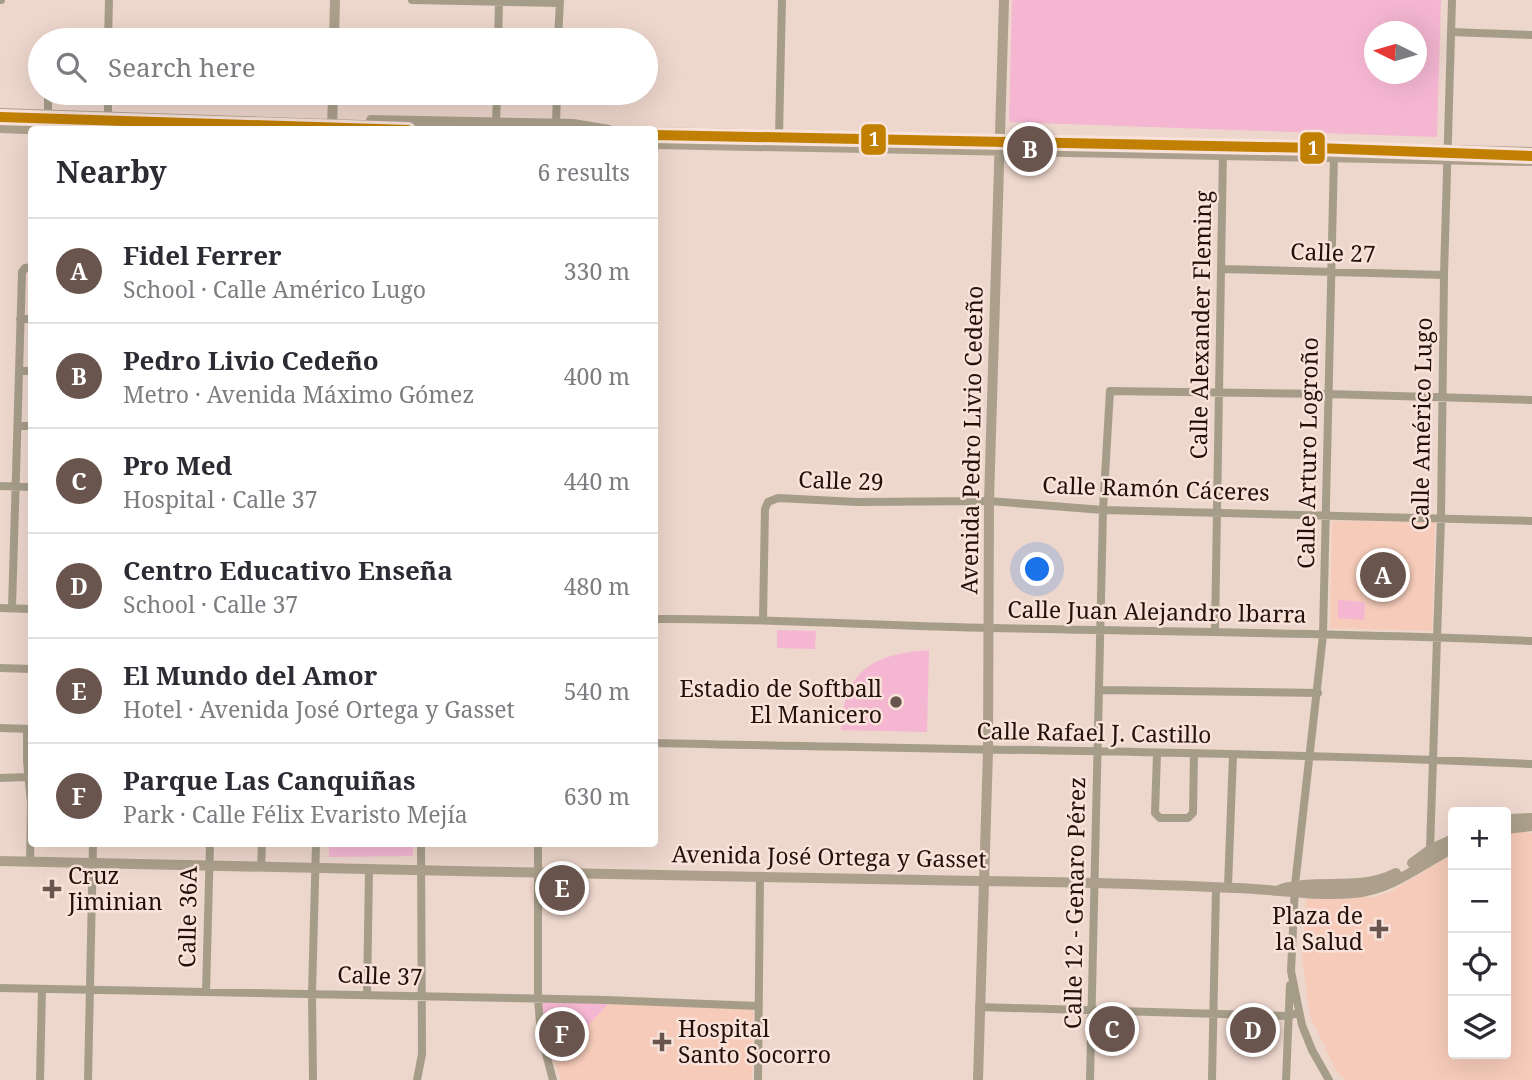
<!DOCTYPE html>
<meta charset="utf-8">
<style>
body{margin:0;font-family:"Noto Serif",serif;background:#f7f7f7;color:#2b2b33}
.controls{position:absolute;right:21px;bottom:21px;display:grid;overflow:hidden;border-radius:7px;box-shadow:0 7px 28px #0002}
.controls button{width:63px;height:63px;display:grid;place-items:center;padding:0;border:0;border-bottom:2px solid #e1e1e2;background:#fff;color:#2b2b33;font:35px sans-serif}
.compass{position:absolute;left:1364px;top:21px;width:63px;height:63px;border-radius:50%;background:#fff;box-shadow:0 7px 28px #0002;rotate:275deg}
.you{position:absolute;left:1038px;top:570px;width:24px;height:24px;margin:-18px;border:5px solid #fff;border-radius:50%;background:#1a73e8;box-shadow:0 0 0 10px #1a73e833}
.badge{display:grid;place-items:center;width:46px;height:46px;border-radius:50%;background:#69554d;color:#fff;font-size:23px;font-weight:700}
.pin{position:absolute;translate:-50% -50%;border:4px solid #fff;box-shadow:0 2px 7px #0006}
.list{margin:0;padding:0;list-style:none}
h2{display:flex;justify-content:space-between;align-items:center;height:91px;margin:0;padding:0 28px;font-size:30px}
h2 small{font-size:23px;font-weight:400;color:#7c7c81}
.list li{display:grid;grid-template-columns:46px 1fr auto;gap:21px;align-items:center;box-sizing:border-box;height:105px;padding:0 28px;border-top:2px solid #e1e1e2}
.list b{display:block;font-size:26px;white-space:nowrap}
.list p{margin:0;font-size:23px;white-space:nowrap;color:#7c7c81}
.list em{font-size:23px;font-style:normal;color:#7c7c81}
.icon{flex:none;width:38px;height:38px;fill:none;stroke:currentColor;stroke-width:2;stroke-linecap:round;stroke-linejoin:round}
.map{position:relative;flex:none;width:1532px;height:1080px;overflow:hidden}
.search{position:absolute;background:#fff;box-shadow:0 7px 28px #0002;left:28px;top:28px;width:630px;height:77px;display:flex;align-items:center;gap:18px;box-sizing:border-box;padding:0 24px;border-radius:38px;color:#7c7c81;font-size:26px}
.panel{position:absolute;background:#fff;box-shadow:0 7px 28px #0002;left:28px;top:126px;width:630px;height:721px;border-radius:7px}
.map>svg:first-child{display:block}
.built{fill:#f6cbb9}
.green{fill:#f5b6d2;fill-rule:evenodd}
.lines{fill:none;stroke-linecap:round;stroke-linejoin:round}
.minor{stroke:#a69d89;stroke-width:8}
.major{stroke:#aca08c;stroke-width:10}
.major-bridge{stroke:#aca08c;stroke-width:10}
.metro-1-casing{stroke:#f8e2da;stroke-width:16}
.metro-1{stroke:#c28002;stroke-width:10}
.poi-dot{fill:#69554d;stroke:#f8e2da;stroke-width:2.5}
.labels{text-anchor:middle;stroke-width:5;stroke-linejoin:round;paint-order:stroke}
.street-label{font-size:23px;fill:#221009;stroke:#f8e2da}
.poi-label{font-size:23px;fill:#221009;stroke:#f8e2da;text-anchor:end}
.line-badge{stroke:#f8e2da;stroke-width:2.5}
.badge-label{font-size:19px;text-anchor:middle;font-weight:bold;fill:#fff}
</style>
<div class="map">
<svg width="1532" height="1080" viewBox="0 0 1532 1080">
<rect width="100%" height="100%" fill="#edd6cc"/>
<!-- built -->
<path class="built" d="M 1332,521 L 1435,522 L 1432,631 L 1330,628 Z
M 1524,832 L 1532,833 L 1532,1080 L 1345,1080 L 1337,1072 L 1310,1016 L 1302,958 L 1306,900 L 1314,896 L 1374,897 L 1390,892 L 1453,854 L 1453,1054 L 1506,1054 L 1506,833 Z
M 610,1002 L 754,1006 L 752,1080 L 561,1080 L 554,1061 Z"/>
<!-- green -->
<path class="green" d="M 1012,0 L 1441,0 L 1437,137 L 1009,122 ZM 1374,32 L 1416,32 L 1416,74 L 1374,74 Z
M 1338,600 L 1365,602 L 1364,620 L 1338,618 Z
M 777,630 L 816,631 L 815,649 L 777,648 Z
M 929,650 L 927,732 L 841,730 C 844,671 872,654 929,650 Z
M 329,844 L 413,844 L 413,856 L 329,857 Z
M 542,999 L 610,1002 L 554,1061 L 547,1045 Z"/>
<g class="lines">
<!-- minor -->
<path class="minor" d="M 0,0 L 1,0
M 412,0 L 560,3
M 1451,32 L 1532,35
M 108,40 L 109,0
M 498,40 L 499,2
M 558,40 L 560,0
M 108,93 L 108,121
M 48,112 L 48,93
M 496,123 L 497,93
M 556,124 L 557,93
M 779,135 L 782,0
M 1221,269 L 1444,275
M 20,319 L 32,319
M 19,371 L 32,371
M 18,426 L 32,426
M 0,486 L 32,487
M 0,608 L 32,609
M 12,608 L 22,272 L 25,268 L 32,267
M 654,619 C 768,618 880,626 993,628 C 1173,632 1352,633 1532,641
M 763,619 L 765,509 L 768,502 L 778,498 L 857,502 L 989,501 L 1103,510 L 1532,521
M 1215,632 L 1223,151
M 0,668 L 32,669
M 1099,690 L 1318,693
M 0,728 L 32,729
M 27,729 L 27,761 L 31,803 L 30,862
M 654,743 C 947,750 1240,751 1532,764
M 1157,754 L 1155,813 L 1160,818 L 1188,818 L 1193,813 L 1194,754
M 0,778 L 28,777
M 538,844 L 538,999 L 541,1035 L 553,1080
M 1430,850 L 1441,518 L 1444,275 L 1452,0
M 261,867 L 262,844
M 1228,887 L 1233,755
M 0,988 L 606,1000 L 758,1006
M 206,991 L 210,844
M 367,995 L 369,870
M 979,1007 L 1288,1016 L 1298,1013
M 40,1080 L 42,989
M 88,1080 L 93,844
M 313,1080 L 312,993 L 316,844
M 417,1080 L 422,1054 L 421,844
M 758,1080 L 760,877
M 1090,1080 L 1103,510 L 1110,391 L 1328,394 L 1532,400
M 1212,1080 L 1216,888
M 1286,1080 L 1290,985
M 1329,1080 L 1312,1050 L 1302,1025 L 1291,971 L 1295,885 L 1323,635 L 1334,155"/>
<!-- major -->
<path class="major" d="M 334,40 L 335,0
M 371,120 L 573,124 L 609,130
M 0,128 L 51,130
M 332,130 L 333,93
M 654,132 L 1532,152
M 654,144 L 1532,161
M 1506,819 L 1532,818
M 1506,829 L 1532,826
M 0,861 C 326,868 653,876 979,881 C 1065,882 1151,884 1236,888 C 1276,889 1314,897 1354,893 C 1391,890 1421,865 1453,848
M 1412,863 L 1431,849 L 1453,839
M 1281,889 C 1320,878 1359,892 1396,873
M 978,1080 L 988,751 L 989,501 L 1004,0"/>
<!-- major-bridge -->
<path class="major-bridge" d="M 0,113 L 453,128
M 0,121 L 218,130"/>
<!-- metro-1 casing -->
<g class="metro-1-casing">
<path id="metro-1" d="M 0,117 L 408,130
M 654,135 L 1316,148 L 1532,156"/>
</g>
<!-- metro-1 -->
<use href="#metro-1" class="metro-1"/>
</g>
<!-- markers -->
<g class="poi-dot">
<circle cx="896" cy="702" r="7"/>
<path d="M48.5 878.5h7v7h7v7h-7v7h-7v-7h-7v-7h7z"/>
<path d="M1375.5 918.5h7v7h7v7h-7v7h-7v-7h-7v-7h7z"/>
<path d="M658.5 1031.5h7v7h7v7h-7v7h-7v-7h-7v-7h7z"/>
</g>
<g class="labels">
<!-- street labels -->
<g class="street-label">
<text transform="translate(1333 253) rotate(2)" y="8">Calle 27</text>
<text transform="translate(1201 325) rotate(-89)" y="8">Calle Alexander Fleming</text>
<text transform="translate(1422 424) rotate(-89)" y="8">Calle Américo Lugo</text>
<text transform="translate(972 440) rotate(-89)" y="8">Avenida Pedro Livio Cedeño</text>
<text transform="translate(1308 453) rotate(-89)" y="8">Calle Arturo Logroño</text>
<text transform="translate(841 481) rotate(2)" y="8">Calle 29</text>
<text transform="translate(1156 489) rotate(2)" y="8">Calle Ramón Cáceres</text>
<text transform="translate(1157 612) rotate(1)" y="8">Calle Juan Alejandro lbarra</text>
<text transform="translate(1094 733) rotate(1)" y="8">Calle Rafael J. Castillo</text>
<text transform="translate(829 857) rotate(1)" y="8">Avenida José Ortega y Gasset</text>
<text transform="translate(1075 903) rotate(-89)" y="8">Calle 12 - Genaro Pérez</text>
<text transform="translate(188 917) rotate(-89)" y="8">Calle 36A</text>
<text transform="translate(380 976) rotate(2)" y="8">Calle 37</text>
</g>
<!-- poi labels -->
<g class="poi-label">
<text x="882" y="697">Estadio de Softball<tspan x="882" dy="26">El Manicero</tspan></text>
<text x="68" y="884" text-anchor="start">Cruz<tspan x="68" dy="26">Jiminian</tspan></text>
<text x="1363" y="924">Plaza de<tspan x="1363" dy="26">la Salud</tspan></text>
<text x="678" y="1037" text-anchor="start">Hospital<tspan x="678" dy="26">Santo Socorro</tspan></text>
</g>
</g>
<g class="line-badge">
<rect x="860" y="123" width="27" height="33" rx="7" fill="#c28002"/>
<rect x="1299" y="131" width="27" height="34" rx="7" fill="#c28002"/>
</g>
<g class="badge-label">
<text x="874" y="146">1</text>
<text x="1313" y="155">1</text>
</g>
</svg>
<div class="controls">
<button>+</button>
<button>−</button>
<button><svg class="icon" aria-label="locate" viewBox="0 0 24 24"><circle cx="12" cy="12" r="6"/><path d="M12 2v4M12 18v4M2 12h4M18 12h4"/></svg></button>
<button><svg class="icon" aria-label="layers" viewBox="0 0 24 24"><path d="M12 4l9 5-9 5-9-5zM3 14l9 5 9-5"/></svg></button>
</div>
<svg class="compass" viewBox="-18 -18 36 36"><path d="M0-13l5 13h-10z" fill="#e53935"/><path d="M0 13l5-13h-10z" fill="#7c7c81"/></svg>
<div class="you"></div>
<div class="pin badge" style="left:1383px;top:575px">A</div>
<div class="pin badge" style="left:1030px;top:149px">B</div>
<div class="pin badge" style="left:1112px;top:1029px">C</div>
<div class="pin badge" style="left:1253px;top:1030px">D</div>
<div class="pin badge" style="left:562px;top:888px">E</div>
<div class="pin badge" style="left:562px;top:1034px">F</div>
<div class="search"><svg class="icon" aria-label="search" viewBox="0 0 24 24"><circle cx="10" cy="10" r="6"/><path d="M15 15l6 6"/></svg>Search here</div>
<section class="panel">
<h2>Nearby<small>6 results</small></h2>
<ul class="list">
<li><span class="badge">A</span><div><b>Fidel Ferrer</b><p>School · Calle Américo Lugo</p></div><em>330 m</em></li>
<li><span class="badge">B</span><div><b>Pedro Livio Cedeño</b><p>Metro · Avenida Máximo Gómez</p></div><em>400 m</em></li>
<li><span class="badge">C</span><div><b>Pro Med</b><p>Hospital · Calle 37</p></div><em>440 m</em></li>
<li><span class="badge">D</span><div><b>Centro Educativo Enseña</b><p>School · Calle 37</p></div><em>480 m</em></li>
<li><span class="badge">E</span><div><b>El Mundo del Amor</b><p>Hotel · Avenida José Ortega y Gasset</p></div><em>540 m</em></li>
<li><span class="badge">F</span><div><b>Parque Las Canquiñas</b><p>Park · Calle Félix Evaristo Mejía</p></div><em>630 m</em></li>
</ul>
</section>
</div>
